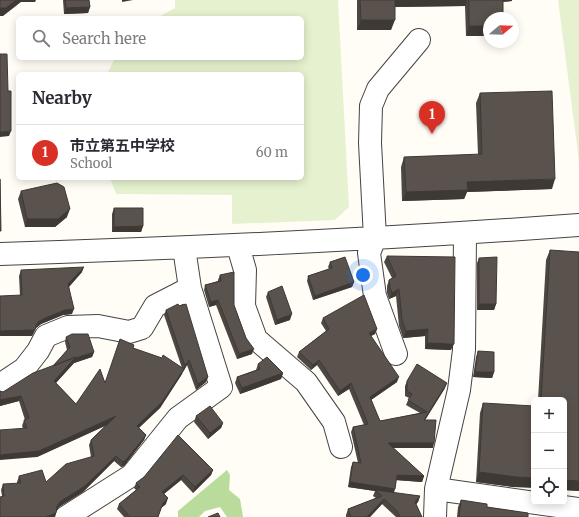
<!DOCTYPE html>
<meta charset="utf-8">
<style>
body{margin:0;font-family:Merriweather,"Noto Sans JP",serif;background:#f7f7f7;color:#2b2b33}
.controls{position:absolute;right:12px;bottom:12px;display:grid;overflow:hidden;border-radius:6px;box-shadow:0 2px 10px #0003}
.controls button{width:36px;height:36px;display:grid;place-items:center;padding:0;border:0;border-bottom:1px solid #e1e1e2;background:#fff;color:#2b2b33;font:20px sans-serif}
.compass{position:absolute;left:483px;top:12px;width:36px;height:36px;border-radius:50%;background:#fff;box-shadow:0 2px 10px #0003;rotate:71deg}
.you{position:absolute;left:363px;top:275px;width:14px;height:14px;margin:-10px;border:3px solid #fff;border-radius:50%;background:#1a73e8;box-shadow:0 0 0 6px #1a73e833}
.badge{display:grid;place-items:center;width:26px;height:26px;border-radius:50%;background:#d93025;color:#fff;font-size:13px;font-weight:700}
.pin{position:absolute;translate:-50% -33px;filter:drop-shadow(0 1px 2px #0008)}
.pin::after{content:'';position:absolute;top:21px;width:14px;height:12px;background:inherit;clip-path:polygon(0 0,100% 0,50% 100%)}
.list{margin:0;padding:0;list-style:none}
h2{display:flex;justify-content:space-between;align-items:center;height:52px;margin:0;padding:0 16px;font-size:17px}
h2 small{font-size:13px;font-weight:400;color:#7c7c81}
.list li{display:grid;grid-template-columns:26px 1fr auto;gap:12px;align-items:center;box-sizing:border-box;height:56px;padding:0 16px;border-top:1px solid #e1e1e2}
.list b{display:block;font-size:15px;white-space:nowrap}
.list p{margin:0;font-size:13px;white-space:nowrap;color:#7c7c81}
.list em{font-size:13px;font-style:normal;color:#7c7c81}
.icon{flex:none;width:22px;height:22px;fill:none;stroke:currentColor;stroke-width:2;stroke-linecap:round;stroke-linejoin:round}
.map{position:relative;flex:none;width:579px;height:517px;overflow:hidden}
.search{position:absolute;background:#fff;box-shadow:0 2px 10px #0003;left:16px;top:16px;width:288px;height:44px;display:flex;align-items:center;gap:10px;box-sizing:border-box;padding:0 14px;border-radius:6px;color:#7c7c81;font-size:15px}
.panel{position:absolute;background:#fff;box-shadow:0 2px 10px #0003;left:16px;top:72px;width:288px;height:108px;border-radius:6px}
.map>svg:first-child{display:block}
.forest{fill:#b9dc9c}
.pitch{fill:#e6f2cf}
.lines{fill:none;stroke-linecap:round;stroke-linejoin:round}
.minor-casing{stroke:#444;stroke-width:24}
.minor{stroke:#fff;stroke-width:22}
.wall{fill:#4d4742}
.shaded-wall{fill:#3f3936}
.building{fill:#5a524d;stroke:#3f3936}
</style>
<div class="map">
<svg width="579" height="517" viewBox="0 0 579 517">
<rect width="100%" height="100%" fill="#fffdf5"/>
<!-- forest -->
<path class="forest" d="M 227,470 L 230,475 L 229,490 L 240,499 L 243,517 L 227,517 L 220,507 L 205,511 L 199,517 L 178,517 L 178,511 Z"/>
<!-- pitch -->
<path class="pitch" d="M 175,0 L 338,0 L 349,207 L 335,220 L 232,224 L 232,195 L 116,194 L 110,178 L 302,178 L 302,74 L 107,74 L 115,58 L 302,58 L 302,18 L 157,18 L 175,8 Z
M 558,0 L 579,0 L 579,161 Z"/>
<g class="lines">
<!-- minor casing -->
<g class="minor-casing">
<path id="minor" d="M 238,246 L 245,270 L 244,306 L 256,339 L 306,382 L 334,422 L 341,447
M 0,254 C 193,248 386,239 579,225
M 396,354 L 375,296 L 369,253 L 375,238 L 370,143 L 371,106 L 378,89 L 419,40
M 0,385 L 24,369 L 38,351 L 46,336 L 68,327 L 98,326 L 129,332 L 142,328 L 155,306 L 190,288
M 436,489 L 579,509
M 66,517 L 132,475 L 178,418 L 221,387 L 190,288 L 184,248
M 435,517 L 436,489 L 459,390 L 464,350 L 465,234"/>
</g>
<!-- minor -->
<use href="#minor" class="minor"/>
</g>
<!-- wall -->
<path class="wall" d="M 63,0 L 89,0 L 90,7 L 88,13 L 64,14 Z
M 357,0 L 512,0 L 512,1 L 503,2 L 466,36 L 465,6 L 395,7 L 391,30 L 357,30 Z
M 480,93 L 552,189 L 467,192 L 464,199 L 402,201 L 401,167 L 404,157 L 478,155 L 476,103 Z
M 21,191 L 67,217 L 55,227 L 25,227 L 18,199 Z
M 114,208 L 143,226 L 141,232 L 112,232 L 112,214 Z
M 550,250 L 579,491 L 564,490 L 564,400 L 538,400 L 546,260 Z
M 387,256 L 451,350 L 425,349 L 425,336 L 403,338 L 399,326 L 396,296 L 389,299 L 387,293 L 387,286 L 389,280 L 392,278 L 384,262 Z
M 479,258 L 496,304 L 494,310 L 477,310 L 477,263 Z
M 330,262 L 354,282 L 352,287 L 313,300 L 307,281 L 308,276 L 329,269 L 328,267 Z
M 21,270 L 82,272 L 69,287 L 72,314 L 63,315 L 41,324 L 36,328 L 32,336 L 20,296 L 19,276 Z
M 220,275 L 234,305 L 252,354 L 237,359 L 216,305 L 209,307 L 204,290 L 205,285 L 218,281 L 218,280 Z
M 268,292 L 290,320 L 275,325 L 266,297 Z
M 166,310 L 208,377 L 206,382 L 196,390 L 187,365 L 183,372 L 183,370 L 182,374 L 160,408 L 139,428 L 146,435 L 144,440 L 124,466 L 121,467 L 114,461 L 83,492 L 59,507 L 56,510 L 55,517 L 0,517 L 2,496 L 1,490 L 3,484 L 17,484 L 17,482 L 19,476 L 46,482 L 91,457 L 89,445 L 91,440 L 106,425 L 37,457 L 22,426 L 24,420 L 25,420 L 19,401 L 0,406 L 0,391 L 3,392 L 53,366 L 67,350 L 65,342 L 66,337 L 94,352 L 92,357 L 74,363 L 56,383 L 76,404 L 105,383 L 133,348 L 182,368 L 164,315 Z
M 323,318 L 377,329 L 375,334 L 371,336 L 397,382 L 371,400 L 380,421 L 420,413 L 406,405 L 409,398 L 405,396 L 405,386 L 407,381 L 445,388 L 425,420 L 433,448 L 393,448 L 424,476 L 422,482 L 396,480 L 394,493 L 420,496 L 418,502 L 416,504 L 422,517 L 396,517 L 382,504 L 370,517 L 346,517 L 346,515 L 348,509 L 376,498 L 373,496 L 375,491 L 348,487 L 351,467 L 353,462 L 358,463 L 351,432 L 353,427 L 364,425 L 349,389 L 338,396 L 317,365 L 311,370 L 297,357 L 299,352 L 326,331 L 321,323 Z
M 478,351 L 494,372 L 492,378 L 473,377 L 476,357 Z
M 258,364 L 283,373 L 281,379 L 240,394 L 235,383 L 237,377 L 256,370 Z
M 483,403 L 513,487 L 476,482 L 480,413 Z
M 196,416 L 223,423 L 221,428 L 208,439 L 194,422 Z
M 213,470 L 211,475 L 193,493 L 181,480 L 164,494 L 166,504 L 161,508 L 158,517 L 124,517 L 117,509 L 119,504 L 136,490 L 134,488 L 136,483 L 144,477 Z
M 461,500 L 487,507 L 528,517 L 457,517 L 458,507 Z"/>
<!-- shaded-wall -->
<path class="shaded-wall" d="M 16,0 L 36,0 L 35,2 L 21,2 L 3,16 L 0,16 L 0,8 Z
M 122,0 L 133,0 L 122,2 Z
M 394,0 L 467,0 L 465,6 L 391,7 Z
M 500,0 L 512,0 L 512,1 L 499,2 Z
M 90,7 L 88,13 L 64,14 L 66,8 Z
M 361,20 L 395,20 L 391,30 L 357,30 Z
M 469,26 L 489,26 L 489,36 L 466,36 Z
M 11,131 L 9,136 L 0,137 L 0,132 Z
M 555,179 L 552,189 L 467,192 L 464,199 L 402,201 L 406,192 L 467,182 Z
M 70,209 L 67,217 L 55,227 L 25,227 L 27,219 Z
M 143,226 L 141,232 L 112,232 L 114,227 Z
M 84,267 L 82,272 L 66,290 L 68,284 Z
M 354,282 L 352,287 L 313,300 L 315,296 Z
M 399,289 L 396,296 L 389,299 L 392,293 Z
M 218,300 L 216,305 L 209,307 L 211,302 Z
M 479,304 L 496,304 L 494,310 L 477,310 Z
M 74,309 L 72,314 L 63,315 L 41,324 L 36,328 L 32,336 L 0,336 L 0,331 L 38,322 L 43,319 L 65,310 Z
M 292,314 L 290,320 L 275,325 L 277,320 Z
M 377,329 L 375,334 L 367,338 L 369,333 Z
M 428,329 L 425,336 L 403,338 L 406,331 Z
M 427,343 L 454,344 L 451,350 L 425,349 Z
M 254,349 L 252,354 L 237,359 L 239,354 Z
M 94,352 L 92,357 L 74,363 L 52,387 L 53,366 Z
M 189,360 L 187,365 L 183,372 L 185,366 Z
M 319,360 L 317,365 L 311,370 L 313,365 Z
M 184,369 L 182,374 L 160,408 L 135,431 L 137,426 Z
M 475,372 L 494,372 L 492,378 L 473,377 Z
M 283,373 L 281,379 L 240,394 L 242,388 Z
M 208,377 L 206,382 L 196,390 L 198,384 Z
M 399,377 L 397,382 L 368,402 L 370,397 Z
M 351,383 L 349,389 L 338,396 L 340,391 Z
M 447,383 L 445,388 L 422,425 L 424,420 Z
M 21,396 L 19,401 L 0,406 L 0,400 Z
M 116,416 L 114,422 L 37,457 L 0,460 L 0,455 Z
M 223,423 L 221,428 L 208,439 L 210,433 Z
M 146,435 L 144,440 L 124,466 L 121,467 L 123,462 Z
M 388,443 L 434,443 L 433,448 L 386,448 Z
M 116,456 L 114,461 L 83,492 L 59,507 L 55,512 L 57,506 L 61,501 Z
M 213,470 L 211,475 L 193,493 L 195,487 Z
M 479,472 L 534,478 L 534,488 L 513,487 L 476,482 Z
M 183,475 L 181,480 L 160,497 L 162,492 Z
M 397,475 L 424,476 L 422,482 L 395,480 Z
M 564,480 L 579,481 L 579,491 L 564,490 Z
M 350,482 L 395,489 L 393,494 L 375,490 L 375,491 L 348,487 Z
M 420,496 L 418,502 L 413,508 L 415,502 Z
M 168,498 L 166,504 L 161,508 L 163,503 Z
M 384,499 L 382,504 L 370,517 L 367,517 Z
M 56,513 L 55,517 L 46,517 Z"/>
<!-- building -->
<path class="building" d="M 0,0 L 16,0 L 6,8 L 0,8 Z
M 65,0 L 89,0 L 90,7 L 66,8 Z
M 360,0 L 395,0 L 395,20 L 361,20 Z
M 469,0 L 503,0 L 503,18 L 489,18 L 489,26 L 469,26 Z
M 0,54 L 7,54 L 8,91 L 11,91 L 11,131 L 0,132 Z
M 552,91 L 555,179 L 467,182 L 468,190 L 406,192 L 404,157 L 482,154 L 480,93 Z
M 0,179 L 1,231 L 0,231 Z
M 57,183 L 64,187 L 70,209 L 58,219 L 27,219 L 21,191 Z
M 114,208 L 143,208 L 143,226 L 114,227 Z
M 550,250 L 579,252 L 579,481 L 564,480 L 564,400 L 541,400 Z
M 387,256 L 455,257 L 454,344 L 427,343 L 428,329 L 406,331 L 402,320 L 399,289 L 392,293 L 390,287 L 389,280 L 396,276 Z
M 345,257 L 354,282 L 315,296 L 308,276 L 332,268 L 330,262 Z
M 497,257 L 496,304 L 479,304 L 479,258 Z
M 84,267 L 68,284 L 74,309 L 65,310 L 43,319 L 38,322 L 34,330 L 0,331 L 0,296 L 22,295 L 21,270 Z
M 234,272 L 234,305 L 246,338 L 254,349 L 239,354 L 218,300 L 211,302 L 205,285 L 221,281 L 220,275 Z
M 282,286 L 292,314 L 277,320 L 268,292 Z
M 364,295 L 377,329 L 369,333 L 399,377 L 370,397 L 380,421 L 427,412 L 408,400 L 412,394 L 407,391 L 407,381 L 417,364 L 447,383 L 424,420 L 436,420 L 434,443 L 388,443 L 424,476 L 397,475 L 395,489 L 350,482 L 353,462 L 361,463 L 353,427 L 368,424 L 351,383 L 340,391 L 319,360 L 313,365 L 299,352 L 329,329 L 323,318 Z
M 178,304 L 179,306 L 186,304 L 208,377 L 198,384 L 189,360 L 185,366 L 166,310 Z
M 72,334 L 88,334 L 94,352 L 76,358 L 76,357 L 53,366 L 70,347 L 66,337 Z
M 120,339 L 134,345 L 133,348 L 162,358 L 163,355 L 184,369 L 162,402 L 137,426 L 146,435 L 126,460 L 123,462 L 116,456 L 85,486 L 61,501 L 57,506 L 56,513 L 46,517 L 0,517 L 0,497 L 4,496 L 3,484 L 21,483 L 19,476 L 42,470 L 46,482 L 66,464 L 94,456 L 91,440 L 116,416 L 39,451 L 0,455 L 0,430 L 27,428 L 24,420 L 29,418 L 21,396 L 0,400 L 0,391 L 3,392 L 33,373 L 76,357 L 54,381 L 76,404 L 100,369 L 105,383 Z
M 478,351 L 494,352 L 494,372 L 475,372 Z
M 267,357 L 283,373 L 242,388 L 237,377 L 260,369 L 258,364 Z
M 483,403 L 534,406 L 534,478 L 516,477 L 479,472 Z
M 210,406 L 223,423 L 210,433 L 196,416 Z
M 178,435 L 213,470 L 195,487 L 183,475 L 162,492 L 168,498 L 163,503 L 158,517 L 130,517 L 119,504 L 140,487 L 136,483 L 144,477 Z
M 375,490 L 420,496 L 415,502 L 422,517 L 400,517 L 397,511 L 384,499 L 367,517 L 351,517 L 348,509 L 382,496 Z
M 461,500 L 487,504 L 487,507 L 528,513 L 528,517 L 459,517 Z
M 218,513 L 220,517 L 208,517 Z"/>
</svg>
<div class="controls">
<button>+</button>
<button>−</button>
<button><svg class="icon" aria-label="locate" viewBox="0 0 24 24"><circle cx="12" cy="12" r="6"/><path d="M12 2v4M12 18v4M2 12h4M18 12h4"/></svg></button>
</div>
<svg class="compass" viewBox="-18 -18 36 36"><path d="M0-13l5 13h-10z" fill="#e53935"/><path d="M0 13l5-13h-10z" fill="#7c7c81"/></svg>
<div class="you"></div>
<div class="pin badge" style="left:432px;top:134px">1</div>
<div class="search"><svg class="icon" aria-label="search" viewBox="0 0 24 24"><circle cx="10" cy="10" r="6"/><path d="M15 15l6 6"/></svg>Search here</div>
<section class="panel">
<h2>Nearby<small></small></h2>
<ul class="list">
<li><span class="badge">1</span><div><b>市立第五中学校</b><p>School</p></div><em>60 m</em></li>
</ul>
</section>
</div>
